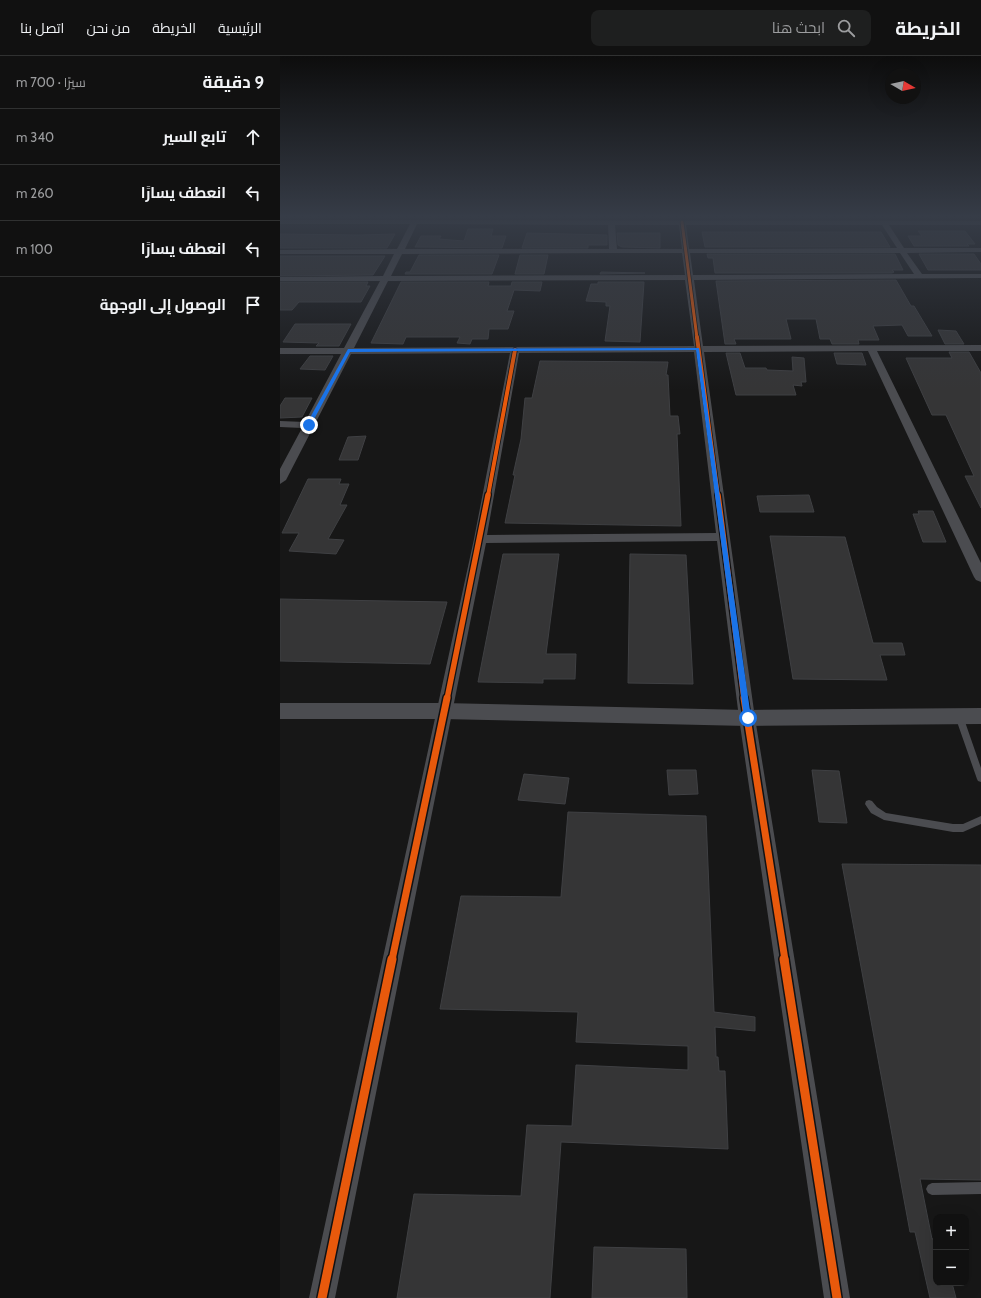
<!DOCTYPE html>
<html lang="ar">
<meta charset="utf-8">
<style>
body{margin:0;font-family:Cabin,Cairo,sans-serif;background:#1e1f1f;color:#f1f3f6;direction:rtl}
.controls{position:absolute;right:12px;bottom:12px;display:grid;overflow:hidden;border-radius:8px;box-shadow:0 4px 16px #0002}
.controls button{width:36px;height:36px;display:grid;place-items:center;padding:0;border:0;border-bottom:1px solid #303131;background:#111;color:#f1f3f6;font:20px sans-serif}
.compass{position:absolute;left:605px;top:12px;width:36px;height:36px;border-radius:50%;background:#111;box-shadow:0 4px 16px #0002;rotate:99deg}
.stop{position:absolute;width:12px;height:12px;margin:-9px;border:3px solid #1a73e8;border-radius:50%;background:#fff}
.stop.end{background:#1a73e8;border-color:#fff;box-shadow:0 1px 4px #0008}
.list{margin:0;padding:0;list-style:none}
h2{display:flex;justify-content:space-between;align-items:center;height:52px;margin:0;padding:0 16px;font-size:17px}
h2 small{font-size:13px;font-weight:400;color:#9c9d9f}
.list li{display:grid;grid-template-columns:26px 1fr auto;gap:12px;align-items:center;box-sizing:border-box;height:56px;padding:0 16px;border-top:1px solid #303131}
.list b{display:block;font-size:15px;white-space:nowrap}
.list em{font-size:13px;font-style:normal;color:#9c9d9f}
.icon{flex:none;width:22px;height:22px;fill:none;stroke:currentColor;stroke-width:2;stroke-linecap:round;stroke-linejoin:round}
.map{position:relative;flex:none;width:701px;height:1242px;overflow:hidden;direction:ltr}
header{display:flex;align-items:center;gap:24px;box-sizing:border-box;height:56px;padding:0 20px;background:#111;border-bottom:1px solid #303131}
header strong{font-size:19px}
nav{display:flex;gap:22px;margin-inline-start:auto;font-size:14px}
.search{width:280px;height:36px;background:#1e1f1f;display:flex;align-items:center;gap:10px;box-sizing:border-box;padding:0 14px;border-radius:8px;color:#9c9d9f;font-size:15px}
main{display:flex}
aside{flex:1;background:#111}
.map>svg:first-child{display:block}
.building{fill:#353536;stroke:#3f4043}
.lines{fill:none;stroke-linecap:round;stroke-linejoin:round}
.service{fill:#4b4c50;fill-rule:evenodd}
.minor{fill:#4b4c50;fill-rule:evenodd}
.tertiary{fill:#4b4c50;fill-rule:evenodd}
.cycleway-far4-casing{stroke:#111113;stroke-width:4.5}
.cycleway-far3-casing{stroke:#111113;stroke-width:5.5}
.cycleway-far2-casing{stroke:#111113;stroke-width:8}
.cycleway-far1-casing{stroke:#111113;stroke-width:10}
.cycleway-casing{stroke:#111113;stroke-width:12}
.cycleway-far4{stroke:#e8590c;stroke-width:3}
.cycleway-far3{stroke:#e8590c;stroke-width:4}
.cycleway-far2{stroke:#e8590c;stroke-width:5.5}
.cycleway-far1{stroke:#e8590c;stroke-width:7}
.cycleway{stroke:#e8590c;stroke-width:9}
.route{fill:#1a73e8}
</style>
<header>
<strong>الخريطة</strong>
<div class="search"><svg class="icon" aria-label="search" viewBox="0 0 24 24"><circle cx="10" cy="10" r="6"/><path d="M15 15l6 6"/></svg>ابحث هنا</div>
<nav><a>الرئيسية</a><a>الخريطة</a><a>من نحن</a><a>اتصل بنا</a></nav>
</header>
<main>
<div class="map">
<svg width="701" height="1242" viewBox="0 0 701 1242">
<rect width="100%" height="100%" fill="#171717"/>
<!-- building -->
<path class="building" d="M 188,173 L 213,173 L 211,180 L 226,180 L 222,192 L 135,191 L 141,180 L 161,180 L 159,183 L 184,185 Z
M 638,175 L 685,175 L 695,188 L 687,188 L 689,190 L 634,190 L 628,180 L 642,180 Z
M 422,176 L 601,176 L 610,191 L 425,191 Z
M 247,177 L 327,179 L 327,189 L 308,189 L 308,192 L 242,192 Z
M 337,177 L 380,177 L 380,192 L 342,191 L 338,189 Z
M 0,178 L 79,179 L 115,178 L 107,192 L 0,192 Z
M 427,198 L 615,198 L 623,214 L 612,214 L 614,216 L 612,217 L 435,217 L 433,202 L 428,202 Z
M 639,198 L 694,198 L 701,208 L 701,214 L 648,214 Z
M 139,199 L 219,199 L 212,218 L 125,218 L 126,216 L 130,216 Z
M 240,199 L 268,199 L 264,218 L 235,218 Z
M 0,200 L 105,200 L 93,219 L 0,220 Z
M 321,216 L 365,217 L 320,218 Z
M 616,224 L 631,250 L 634,250 L 652,280 L 628,280 L 622,269 L 593,270 L 599,284 L 578,284 L 579,288 L 552,288 L 550,283 L 540,283 L 536,263 L 506,263 L 511,283 L 454,283 L 456,288 L 445,288 L 436,225 Z
M 0,226 L 88,226 L 86,230 L 90,230 L 81,246 L 19,246 L 12,254 L 0,254 Z
M 121,226 L 209,226 L 208,230 L 231,230 L 232,226 L 262,226 L 260,235 L 234,234 L 227,255 L 234,255 L 228,273 L 209,273 L 208,283 L 192,283 L 190,288 L 177,287 L 180,281 L 126,281 L 123,288 L 91,287 Z
M 318,226 L 364,226 L 360,286 L 325,285 L 330,250 L 326,250 L 326,246 L 306,245 L 311,228 L 318,228 Z
M 15,268 L 71,268 L 59,290 L 36,290 L 39,287 L 3,286 Z
M 658,274 L 676,275 L 684,288 L 665,288 Z
M 669,296 L 689,296 L 701,317 L 701,452 L 685,420 L 694,420 L 666,359 L 652,359 L 626,302 L 672,302 Z
M 446,297 L 460,297 L 465,312 L 486,312 L 487,314 L 513,315 L 512,301 L 524,302 L 526,326 L 521,326 L 522,330 L 513,329 L 516,339 L 456,339 Z
M 554,297 L 582,297 L 586,309 L 557,308 Z
M 30,300 L 53,300 L 45,314 L 20,313 Z
M 260,305 L 388,306 L 386,319 L 388,319 L 390,360 L 398,360 L 400,378 L 397,378 L 401,470 L 225,467 L 235,419 L 233,419 L 241,383 L 245,342 L 252,342 Z
M 5,342 L 32,342 L 22,361 L 0,362 L 0,350 Z
M 86,380 L 78,404 L 59,404 L 68,381 Z
M 28,423 L 61,423 L 59,428 L 69,428 L 60,449 L 67,449 L 48,483 L 64,484 L 56,498 L 9,495 L 19,477 L 2,477 Z
M 529,439 L 534,456 L 480,456 L 477,440 Z
M 638,455 L 653,455 L 666,486 L 643,486 L 633,458 L 639,458 Z
M 490,480 L 565,481 L 593,587 L 622,587 L 625,599 L 600,599 L 607,624 L 513,623 Z
M 223,498 L 279,498 L 266,598 L 296,598 L 295,623 L 263,623 L 263,627 L 198,626 Z
M 350,498 L 406,499 L 413,628 L 348,627 Z
M 0,543 L 52,544 L 167,546 L 150,608 L 0,605 Z
M 387,714 L 416,714 L 418,738 L 389,739 Z
M 532,714 L 559,715 L 567,767 L 539,766 Z
M 244,718 L 289,722 L 285,748 L 238,744 Z
M 288,756 L 426,760 L 434,956 L 475,961 L 475,975 L 435,971 L 436,1001 L 438,1001 L 439,1015 L 445,1015 L 448,1093 L 281,1086 L 270,1242 L 117,1242 L 134,1138 L 241,1140 L 247,1069 L 292,1070 L 296,1009 L 408,1014 L 408,990 L 296,986 L 298,956 L 160,953 L 181,840 L 281,841 Z
M 562,808 L 701,809 L 701,1124 L 640,1123 L 652,1183 L 656,1182 L 656,1227 L 672,1227 L 676,1242 L 650,1242 L 635,1176 L 630,1176 Z
M 314,1191 L 406,1193 L 407,1242 L 312,1242 Z"/>
<g class="lines">
<!-- service -->
<path class="service" d="M 679,657 L 682,658 L 683,660 L 701,712 L 701,726 L 698,725 L 697,723 L 675,660 L 676,658 Z
M 589,744 L 592,745 L 597,751 L 606,757 L 673,768 L 683,768 L 701,760 L 701,768 L 683,776 L 673,776 L 604,764 L 591,757 L 585,748 L 586,745 Z
M 701,1126 L 701,1138 L 652,1139 L 648,1137 L 646,1133 L 648,1129 L 652,1127 Z"/>
<!-- minor -->
<path class="minor" d="M 0,164 L 701,165 L 701,169 L 609,169 L 624,192 L 701,192 L 701,196 L 627,197 L 642,218 L 701,218 L 701,222 L 414,224 L 423,290 L 701,289 L 701,295 L 597,295 L 701,507 L 701,526 L 696,524 L 694,521 L 588,295 L 424,296 L 475,662 L 570,1242 L 544,1242 L 459,662 L 437,485 L 206,487 L 55,1242 L 29,1242 L 194,483 L 230,297 L 71,298 L 6,424 L 0,428 L 0,413 L 22,372 L 0,371 L 0,365 L 25,366 L 61,298 L 0,298 L 0,292 L 64,292 L 100,225 L 0,225 L 0,221 L 103,220 L 114,198 L 0,198 L 0,194 L 117,193 L 130,168 L 0,168 ZM 137,168 L 328,169 L 329,193 L 125,193 ZM 335,169 L 399,169 L 402,193 L 337,193 ZM 406,169 L 602,169 L 617,192 L 409,193 ZM 330,197 L 402,197 L 405,219 L 111,220 L 122,198 ZM 410,197 L 620,197 L 634,218 L 413,219 ZM 405,224 L 414,290 L 74,292 L 108,225 ZM 414,296 L 436,477 L 207,479 L 239,297 Z"/>
<!-- tertiary -->
<path class="tertiary" d="M 0,647 L 163,647 L 467,654 L 701,652 L 701,668 L 467,670 L 163,663 L 0,663 Z"/>
<!-- cycleway-far4 casing -->
<g class="cycleway-far4-casing">
<path id="cycleway-far4" d="M 402,166 L 417,282"/>
</g>
<!-- cycleway-far3 casing -->
<g class="cycleway-far3-casing">
<path id="cycleway-far3" d="M 417,281 L 438,440
M 208,440 L 235,294"/>
</g>
<!-- cycleway-far2 casing -->
<g class="cycleway-far2-casing">
<path id="cycleway-far2" d="M 438,439 L 464,643
M 167,643 L 208,439"/>
</g>
<!-- cycleway-far1 casing -->
<g class="cycleway-far1-casing">
<path id="cycleway-far1" d="M 464,642 L 505,904
M 112,904 L 167,642"/>
</g>
<!-- cycleway casing -->
<g class="cycleway-casing">
<path id="cycleway" d="M 504,903 L 557,1242
M 42,1242 L 112,903"/>
</g>
<!-- cycleway-far4 -->
<use href="#cycleway-far4" class="cycleway-far4"/>
<!-- cycleway-far3 -->
<use href="#cycleway-far3" class="cycleway-far3"/>
<!-- cycleway-far2 -->
<use href="#cycleway-far2" class="cycleway-far2"/>
<!-- cycleway-far1 -->
<use href="#cycleway-far1" class="cycleway-far1"/>
<!-- cycleway -->
<use href="#cycleway" class="cycleway"/>
</g>
<!-- sky -->
<linearGradient id="sky" x2="0" y2="1"><stop stop-color="#0d0d0d"/><stop offset="0.48" stop-color="#363c47"/><stop offset="1" stop-color="#363c47" stop-opacity="0"/></linearGradient>
<rect width="701" height="334" fill="url(#sky)"/>
<!-- route -->
<path class="route" d="M 419,292 L 471,662 L 468,664 L 464,662 L 416,294 L 70,296 L 31,369 L 26,369 L 68,293 Z"/>
</svg>
<div class="controls">
<button>+</button>
<button>−</button>
</div>
<svg class="compass" viewBox="-18 -18 36 36"><path d="M0-13l5 13h-10z" fill="#e53935"/><path d="M0 13l5-13h-10z" fill="#9c9d9f"/></svg>
<div class="stop" style="left:468px;top:662px"></div>
<div class="stop end" style="left:29px;top:369px"></div>
</div>
<aside>
<h2>9 دقيقة<small>سيرًا · 700 m</small></h2>
<ul class="list">
<li><svg class="icon" aria-label="ahead" viewBox="0 0 24 24"><path d="M12 20V5M6 11l6-6 6 6"/></svg><div><b>تابع السير</b></div><em>340 m</em></li>
<li><svg class="icon" aria-label="left" viewBox="0 0 24 24"><path d="M17 20v-9H6M10 6l-5 5 5 5"/></svg><div><b>انعطف يسارًا</b></div><em>260 m</em></li>
<li><svg class="icon" aria-label="left" viewBox="0 0 24 24"><path d="M17 20v-9H6M10 6l-5 5 5 5"/></svg><div><b>انعطف يسارًا</b></div><em>100 m</em></li>
<li><svg class="icon" aria-label="arrive" viewBox="0 0 24 24"><path d="M6 21V4h12l-3 4 3 4H6"/></svg><div><b>الوصول إلى الوجهة</b></div></li>
</ul>
</aside>
</main>
